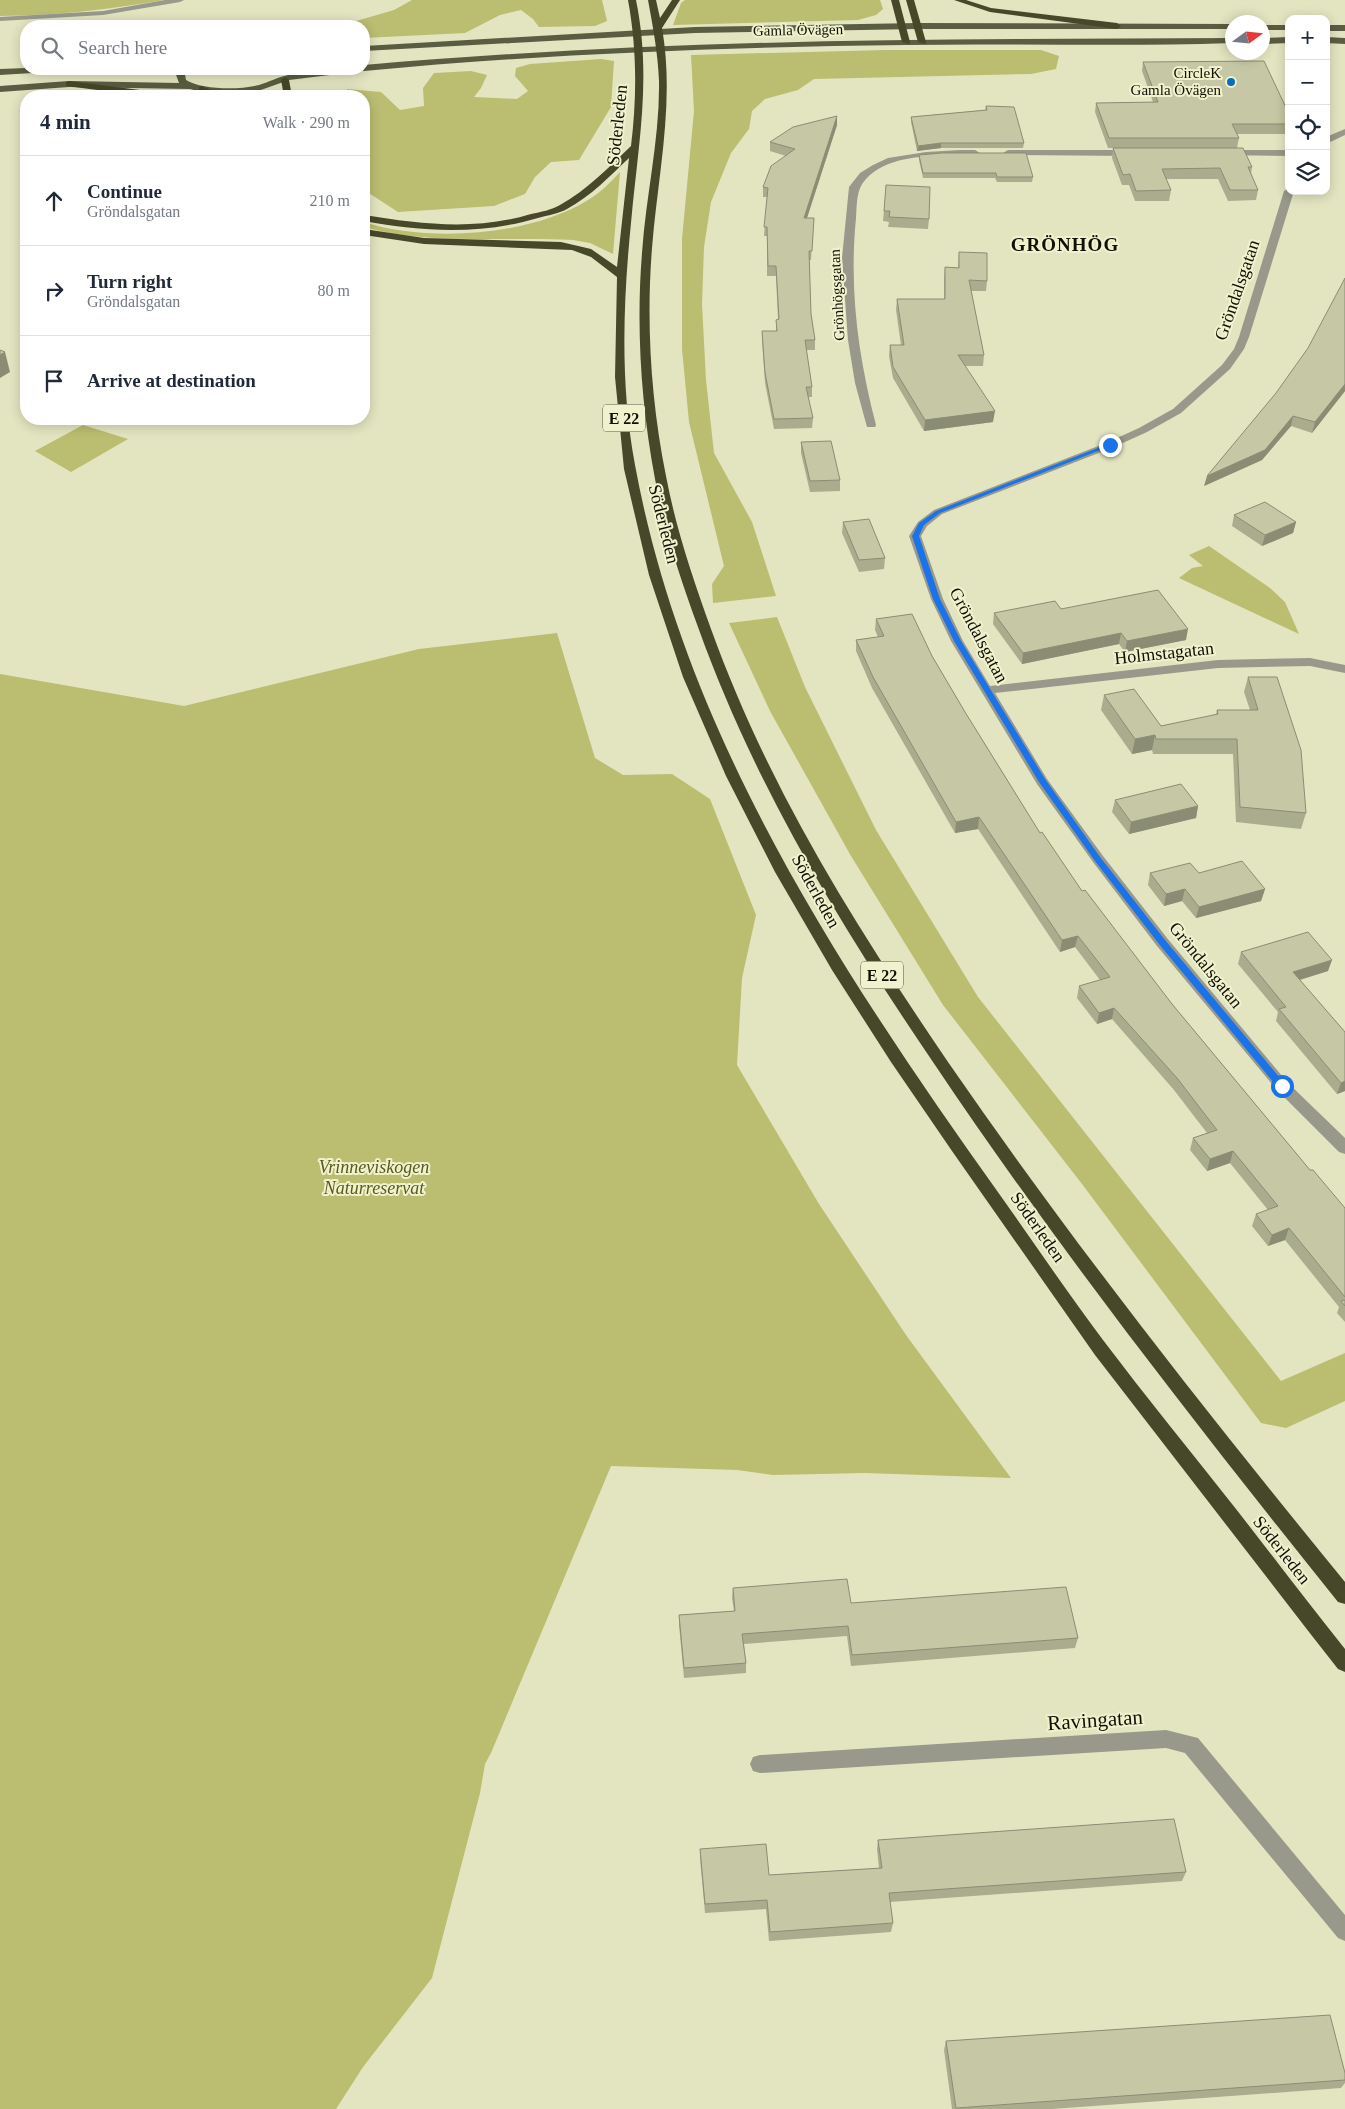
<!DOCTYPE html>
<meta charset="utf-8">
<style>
body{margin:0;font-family:Georgia,serif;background:#f6f6f7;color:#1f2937}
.controls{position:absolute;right:15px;top:15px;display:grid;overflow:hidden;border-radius:10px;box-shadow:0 2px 12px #0003}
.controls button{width:45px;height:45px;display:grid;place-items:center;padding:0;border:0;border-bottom:1px solid #e0e1e3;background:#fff;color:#1f2937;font:25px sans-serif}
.compass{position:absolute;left:1225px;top:15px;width:45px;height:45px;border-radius:50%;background:#fff;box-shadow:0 2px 12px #0003;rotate:75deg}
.stop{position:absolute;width:15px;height:15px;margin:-11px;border:4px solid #1a73e8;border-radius:50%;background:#fff}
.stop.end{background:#1a73e8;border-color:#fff;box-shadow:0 1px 5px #0008}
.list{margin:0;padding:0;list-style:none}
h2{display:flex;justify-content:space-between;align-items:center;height:65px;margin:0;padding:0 20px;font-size:21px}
h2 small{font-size:16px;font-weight:400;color:#747a83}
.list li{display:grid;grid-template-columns:32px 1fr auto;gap:15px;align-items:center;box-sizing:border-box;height:90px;padding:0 20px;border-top:1px solid #e0e1e3}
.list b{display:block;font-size:19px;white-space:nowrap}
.list p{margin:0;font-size:16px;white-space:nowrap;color:#747a83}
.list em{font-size:16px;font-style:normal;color:#747a83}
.icon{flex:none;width:28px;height:28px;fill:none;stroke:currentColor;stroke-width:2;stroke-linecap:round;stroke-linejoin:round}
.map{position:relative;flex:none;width:1345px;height:2109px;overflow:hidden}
.search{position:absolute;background:#fff;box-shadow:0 2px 12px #0003;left:20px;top:20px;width:350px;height:55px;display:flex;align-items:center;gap:12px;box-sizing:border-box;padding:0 18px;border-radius:20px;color:#747a83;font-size:19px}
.panel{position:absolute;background:#fff;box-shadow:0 2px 12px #0003;left:20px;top:90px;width:350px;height:335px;border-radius:20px}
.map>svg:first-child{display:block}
.green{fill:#bbbd71}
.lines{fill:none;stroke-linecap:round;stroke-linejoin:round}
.minor{fill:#98998a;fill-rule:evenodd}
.major{fill:#5b5d42;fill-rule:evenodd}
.highway{fill:#464829;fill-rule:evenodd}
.wall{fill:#aaac8e}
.shaded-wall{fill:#8b8c74}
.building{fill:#c6c8a5;stroke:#8b8c74}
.route{fill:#1a73e8}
.poi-dot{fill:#056fbb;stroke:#f0f2ce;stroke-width:2}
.labels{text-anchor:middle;stroke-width:4;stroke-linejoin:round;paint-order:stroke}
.far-street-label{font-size:15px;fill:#101005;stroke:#f0f2ce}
.far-poi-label{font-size:15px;fill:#101005;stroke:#f0f2ce;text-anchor:end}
.shield{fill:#f0f2ce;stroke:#535441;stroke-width:1}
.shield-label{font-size:16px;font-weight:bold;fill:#101005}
.street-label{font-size:18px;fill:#101005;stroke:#f0f2ce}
.park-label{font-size:18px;font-style:italic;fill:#595a1c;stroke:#f0f2ce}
.far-district-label{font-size:19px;font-weight:bold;letter-spacing:1px;fill:#101005;stroke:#f0f2ce}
.near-street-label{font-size:21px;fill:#101005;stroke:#f0f2ce}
</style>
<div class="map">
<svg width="1345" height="2109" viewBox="0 0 1345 2109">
<rect width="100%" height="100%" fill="#e3e5c1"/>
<!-- green -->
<path class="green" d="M 0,0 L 164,0 C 107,10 58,15 0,16 Z
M 412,0 L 602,0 L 607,21 L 595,26 L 539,27 L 533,19 L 521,10 L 500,15 L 465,33 L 364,38 L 364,26 L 339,26 L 394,10 Z
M 685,0 L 880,0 L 883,9 L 876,15 L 858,20 L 673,25 L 681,3 Z
M 885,50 L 1041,50 L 1059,56 L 1056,69 L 1031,74 L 814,79 L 798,90 L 765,99 L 752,111 L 749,129 L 731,153 L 711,202 L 704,247 L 702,304 L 706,380 L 714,453 L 752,522 L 776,596 L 713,603 L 712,584 L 724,566 L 689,422 L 682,349 L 682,239 L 694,111 L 691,55 Z
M 601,59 L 614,61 L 611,107 L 579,160 L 551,162 L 535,177 L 525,194 L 494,206 L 398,212 L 364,190 L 364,122 L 366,121 L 364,118 L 364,96 L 349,96 L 347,89 L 381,92 L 400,110 L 424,106 L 423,88 L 434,73 L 471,71 L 487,75 L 481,88 L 474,97 L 517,99 L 528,91 L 515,76 L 516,68 L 530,64 Z
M 620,172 L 613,254 L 590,243 L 573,240 C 504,236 431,246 364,227 L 364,222 C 428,243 530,236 588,200 C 600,193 610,183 620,172 Z
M 83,425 L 128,439 L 71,472 L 35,451 Z
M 1209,546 L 1270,588 L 1285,602 L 1299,634 L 1179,578 L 1192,568 L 1203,566 L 1189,555 Z
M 777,617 L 805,687 L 876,830 L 978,997 L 1281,1381 L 1345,1353 L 1345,1401 L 1286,1428 L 1261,1423 L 1082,1184 L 943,1005 L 851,856 L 770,711 L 729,623 Z
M 557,633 L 595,758 L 623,775 L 672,774 L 710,799 L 756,915 L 742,978 L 737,1065 L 819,1204 L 906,1335 L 1011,1478 L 865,1473 L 773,1475 L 737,1470 L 611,1466 L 491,1753 L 485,1764 L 480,1793 L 432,1978 L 363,2067 L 336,2109 L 0,2109 L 0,674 L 184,706 L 419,649 Z"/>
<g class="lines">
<!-- minor -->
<path class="minor" d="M 165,0 L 184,0 L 180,2 L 103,15 L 0,21 L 0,17 L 103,11 Z
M 1345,129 L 1345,135 L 1326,144 L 1326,137 Z
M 960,150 L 975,150 L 980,153 L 975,156 C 941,156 891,152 866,179 C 856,189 857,204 856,218 C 849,289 858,356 876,425 L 875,427 L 867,427 L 855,383 L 848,340 L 842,258 L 849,187 L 860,173 L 873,165 L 888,158 L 926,152 Z
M 1008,150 L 1132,150 L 1137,153 L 1132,156 L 1005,155 L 1003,153 Z
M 1225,150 L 1289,150 L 1289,156 L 1222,155 L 1220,153 Z
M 1289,188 L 1289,191 L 1294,191 L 1249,337 L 1244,349 L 1230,369 L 1181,413 L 1147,432 L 1114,447 L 942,514 L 927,526 L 921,536 L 943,599 L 963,641 L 990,686 L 1218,660 L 1310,658 L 1345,665 L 1345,673 L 1310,666 L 1218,668 L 995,693 L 1047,779 L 1103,856 L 1167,938 L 1287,1082 L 1345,1138 L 1345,1154 L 1339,1152 L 1277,1090 L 1157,946 L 1093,862 L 1037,784 L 951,641 L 931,599 L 909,536 L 918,522 L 934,510 L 1106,443 L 1139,428 L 1173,409 L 1222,365 L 1234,349 L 1239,337 L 1284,191 Z
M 1166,1730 L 1198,1738 L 1345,1915 L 1345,1941 L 1338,1938 L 1185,1753 L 1166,1748 L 760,1773 L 753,1771 L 750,1764 L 753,1757 L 760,1755 Z"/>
<!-- major -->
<path class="major" d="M 918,23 L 1232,24 L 1232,29 L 918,29 L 695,33 L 364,51 L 364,46 L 695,27 Z
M 1262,25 L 1289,25 L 1289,30 L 1262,30 Z
M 1326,25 L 1345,25 L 1345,31 L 1326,31 Z
M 1289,37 L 1289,43 L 1262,44 L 1262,38 Z
M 1326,37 L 1345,38 L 1345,44 L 1326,43 Z
M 1015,39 L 1232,38 L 1232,43 C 1123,47 1014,43 905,45 C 724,47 544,54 364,71 L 360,69 L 364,69 L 364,65 C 581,46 797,40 1015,39 Z
M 26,68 L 53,69 L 49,72 L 0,75 L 0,69 Z
M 176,69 L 184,69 L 186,80 C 202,90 240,90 259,85 C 269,82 278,77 288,75 C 311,71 336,68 358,69 L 354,72 L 289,80 L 258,91 L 234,93 L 202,92 L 190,89 L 69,87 L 0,92 L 0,86 L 69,81 L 179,83 L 175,72 Z"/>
<!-- highway -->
<path class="highway" d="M 628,0 L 636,0 C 652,78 638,145 631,223 C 623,303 620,385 635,465 C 685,737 842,973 1000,1195 C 1034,1243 1067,1292 1103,1340 C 1146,1397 1191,1452 1236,1509 C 1272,1555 1308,1603 1345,1649 L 1345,1672 L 1338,1669 L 1309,1632 L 1095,1355 L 952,1151 L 891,1062 L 832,970 L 775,872 L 726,776 L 683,677 L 649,575 L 624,469 L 615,377 L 617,277 L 591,257 L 572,250 L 424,244 L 364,235 L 364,229 L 424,238 L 561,242 L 591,249 L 617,267 L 629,158 C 610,176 591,196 567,209 C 558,214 548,215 538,218 C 480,235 423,232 364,221 L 364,215 C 420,224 475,231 531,214 C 541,212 551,210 560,205 C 587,190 609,167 631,146 C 637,97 637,49 628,0 Z
M 648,0 L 656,0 L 660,18 L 672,0 L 680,0 L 662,28 C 675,101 658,174 652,248 C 646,324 651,401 666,476 C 676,529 693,579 711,629 C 769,789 853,922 948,1062 C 1072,1242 1207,1413 1345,1582 L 1345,1604 L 1338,1602 C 1198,1427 1060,1251 935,1065 C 840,925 755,786 698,627 C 680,578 664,529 655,479 C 641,404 636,328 642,253 C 646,195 660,138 659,81 C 658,54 653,27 648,0 Z
M 891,0 L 899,0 L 910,42 L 909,44 L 902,42 Z
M 906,0 L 914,0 L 926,42 L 925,44 L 918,42 Z
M 954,0 L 966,0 L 991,8 L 1117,23 L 1121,26 L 1117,29 L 990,12 Z
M 285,77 L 289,80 L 292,96 L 284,96 L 281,80 Z
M 69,81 L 164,93 L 168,96 L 145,96 L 66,86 L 66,82 Z
M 202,86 L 219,94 L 220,96 L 210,96 L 199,91 L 199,87 Z"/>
</g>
<!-- wall -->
<path class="wall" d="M 1143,62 L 1289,114 L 1289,134 L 1237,134 L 1239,138 L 1237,148 L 1252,167 L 1251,174 L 1258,190 L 1256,200 L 1228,201 L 1218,179 L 1166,179 L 1171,190 L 1169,201 L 1135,201 L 1129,185 L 1122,185 L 1112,158 L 1113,148 L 1108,148 L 1095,112 L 1096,103 L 1153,102 L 1142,71 Z
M 986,106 L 1024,143 L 1023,148 L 941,148 L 917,151 L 911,122 L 911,117 L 985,110 Z
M 837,116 L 837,125 L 807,218 L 814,218 L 811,260 L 809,260 L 811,314 L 815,340 L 815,350 L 806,350 L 812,387 L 812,397 L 808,397 L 813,418 L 812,428 L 774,429 L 765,383 L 762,341 L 762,331 L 776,331 L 776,320 L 778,320 L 776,276 L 767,276 L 767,236 L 764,236 L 767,197 L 763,197 L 763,187 L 786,156 L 770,151 L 770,142 Z
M 919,155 L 1033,177 L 1032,182 L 997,182 L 995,178 L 923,178 L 919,160 Z
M 886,185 L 929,219 L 928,229 L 888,227 L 889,222 L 883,221 Z
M 959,252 L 987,281 L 986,291 L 971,291 L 984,355 L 983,366 L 965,366 L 993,422 L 924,431 L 893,378 L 889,356 L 890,345 L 901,345 L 896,310 L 897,299 L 944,299 L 944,278 L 945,267 L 958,268 Z
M 1345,391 L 1312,433 L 1291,426 L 1262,460 L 1204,486 L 1276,393 Z
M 801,442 L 840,480 L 840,491 L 810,492 L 801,453 Z
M 1234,515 L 1296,522 L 1293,533 L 1262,546 L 1232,526 Z
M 843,522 L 885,558 L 884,569 L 859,572 L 842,533 Z
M 1061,609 L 1186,640 L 1125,652 L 1119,644 L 1022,664 L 993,624 L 994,613 Z
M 876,619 L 932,656 L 965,712 L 1040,833 L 1082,891 L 1172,1004 L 1310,1170 L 1345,1208 L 1345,1322 L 1337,1313 L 1339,1307 L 1285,1240 L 1268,1246 L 1252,1226 L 1256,1214 L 1268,1210 L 1230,1163 L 1207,1171 L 1190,1150 L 1193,1138 L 1207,1133 L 1174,1090 L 1112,1019 L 1097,1024 L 1077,998 L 1079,986 L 1100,980 L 1075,947 L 1060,952 L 978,829 L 955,833 L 872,688 L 856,651 L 856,640 L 878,637 L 875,630 Z
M 1248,677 L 1306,813 L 1301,829 L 1236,822 L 1233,754 L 1153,754 L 1152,750 L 1132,754 L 1101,710 L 1104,695 L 1161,726 L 1216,715 L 1217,710 L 1250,710 L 1244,692 Z
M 1115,800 L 1198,806 L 1196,818 L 1129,834 L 1112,812 Z
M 1150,873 L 1199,873 L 1265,889 L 1261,901 L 1196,918 L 1182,901 L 1164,906 L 1148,885 Z
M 1241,952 L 1328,971 L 1300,980 L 1345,1032 L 1345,1091 L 1337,1094 L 1276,1021 L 1278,1012 L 1238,964 Z
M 733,1588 L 851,1603 L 1078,1638 L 1075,1648 L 851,1666 L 847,1636 L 744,1644 L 746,1663 L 746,1673 L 684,1678 L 679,1625 L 679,1615 L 734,1611 L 732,1598 Z
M 878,1840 L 1186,1872 L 1182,1881 L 890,1902 L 893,1923 L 891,1932 L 769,1941 L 766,1909 L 705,1913 L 700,1858 L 700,1849 L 769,1875 L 879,1868 L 877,1849 Z
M 946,2041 L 1345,2073 L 1345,2083 L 1341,2088 L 1052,2109 L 952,2109 L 944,2050 Z"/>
<!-- shaded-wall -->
<path class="shaded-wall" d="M 837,116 L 837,125 L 804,227 L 804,218 Z
M 941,143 L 941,148 L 917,151 L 918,146 Z
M 5,352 L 10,372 L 0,378 L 0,355 Z
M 1345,384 L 1345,391 L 1312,433 L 1315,422 Z
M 995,411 L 993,422 L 924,431 L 925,420 Z
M 1293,416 L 1291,426 L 1262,460 L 1204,486 L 1207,476 Z
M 1296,522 L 1293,533 L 1262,546 L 1265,535 Z
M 1188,629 L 1186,640 L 1125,652 L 1127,641 Z
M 1121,633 L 1119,644 L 1022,664 L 1023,653 Z
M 1155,735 L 1152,750 L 1132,754 L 1135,739 Z
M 1198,806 L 1196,818 L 1129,834 L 1131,822 Z
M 979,817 L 978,829 L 955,833 L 956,822 Z
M 1185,889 L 1182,901 L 1164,906 L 1166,894 Z
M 1265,889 L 1261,901 L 1196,918 L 1199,907 Z
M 1078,936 L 1075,947 L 1060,952 L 1062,940 Z
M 1332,960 L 1328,971 L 1289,983 L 1293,972 Z
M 1114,1008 L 1112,1019 L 1097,1024 L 1099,1013 Z
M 1345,1081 L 1345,1091 L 1337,1094 L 1341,1083 Z
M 1233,1151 L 1230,1163 L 1207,1171 L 1210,1159 Z
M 1289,1228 L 1285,1240 L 1268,1246 L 1272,1235 Z"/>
<!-- building -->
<path class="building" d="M 1264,61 L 1289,114 L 1289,124 L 1232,124 L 1239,138 L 1109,138 L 1096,103 L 1158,102 L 1143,62 Z
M 986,106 L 1014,107 L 1024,143 L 941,143 L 918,146 L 911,117 L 987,110 Z
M 837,116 L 804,218 L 814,218 L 812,251 L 809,251 L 811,314 L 815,340 L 805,340 L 812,387 L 806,387 L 813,418 L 774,419 L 765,373 L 762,331 L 777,331 L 776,320 L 779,319 L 776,266 L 768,266 L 767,227 L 764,227 L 768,188 L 763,187 L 771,166 L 795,149 L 770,142 L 793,127 Z
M 1113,148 L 1243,148 L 1252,167 L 1248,167 L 1258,190 L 1230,190 L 1220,168 L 1162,169 L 1171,190 L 1136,191 L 1130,174 L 1123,175 Z
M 942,153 L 1026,153 L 1033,177 L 997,177 L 996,173 L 923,173 L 919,155 Z
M 886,185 L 930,187 L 929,219 L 889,217 L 890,211 L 884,211 Z
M 959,252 L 987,253 L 987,281 L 969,280 L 984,355 L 958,355 L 995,411 L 925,420 L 893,367 L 890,345 L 904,345 L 897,299 L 945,299 L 945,267 L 959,268 Z
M 1345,278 L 1345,384 L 1315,422 L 1293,416 L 1265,450 L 1207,476 L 1276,393 L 1308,348 Z
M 0,350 L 5,352 L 0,355 Z
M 831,441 L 840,480 L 810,481 L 801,442 Z
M 1265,502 L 1296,522 L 1265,535 L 1234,515 Z
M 869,519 L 885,558 L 859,560 L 843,522 Z
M 1158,590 L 1188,629 L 1127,641 L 1121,633 L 1023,653 L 994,613 L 1055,601 L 1061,609 Z
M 912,614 L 932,656 L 965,712 L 1040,833 L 1042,832 L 1082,891 L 1085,890 L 1172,1004 L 1310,1170 L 1313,1170 L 1345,1208 L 1345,1297 L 1289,1228 L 1272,1235 L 1256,1214 L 1278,1206 L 1233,1151 L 1210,1159 L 1193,1138 L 1217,1130 L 1177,1078 L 1114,1008 L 1099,1013 L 1079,986 L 1110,977 L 1078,936 L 1062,940 L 979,817 L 956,822 L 873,677 L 856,640 L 884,636 L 876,619 Z
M 1248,677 L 1277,677 L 1301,750 L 1306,813 L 1240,807 L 1237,739 L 1156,739 L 1155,735 L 1135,739 L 1104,695 L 1134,689 L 1161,726 L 1218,714 L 1217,710 L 1258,710 Z
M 1181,784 L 1198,806 L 1131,822 L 1115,800 Z
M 1242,861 L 1265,889 L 1199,907 L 1185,889 L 1166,894 L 1150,873 L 1190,863 L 1199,873 Z
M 1308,932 L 1332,960 L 1293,972 L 1345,1032 L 1345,1081 L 1341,1083 L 1279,1009 L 1286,1007 L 1241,952 Z
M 1345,1300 L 1345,1306 L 1341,1301 Z
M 847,1579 L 851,1603 L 1066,1587 L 1078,1638 L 852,1655 L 848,1626 L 742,1634 L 746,1663 L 684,1668 L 679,1615 L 735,1611 L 733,1588 Z
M 1174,1819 L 1186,1872 L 889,1893 L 893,1923 L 770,1932 L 767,1900 L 705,1904 L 700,1849 L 766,1844 L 769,1875 L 882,1868 L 878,1840 Z
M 1330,2015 L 1345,2073 L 1345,2080 L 956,2108 L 946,2041 Z"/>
<!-- route -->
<path class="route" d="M 1108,444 L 1113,445 L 940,513 L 924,525 L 919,536 L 940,599 L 961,641 L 1045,779 L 1100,857 L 1165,940 L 1285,1084 L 1285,1089 L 1279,1089 L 1159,944 L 1095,861 L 1039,782 L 954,641 L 933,599 L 912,536 L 919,523 L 936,511 Z"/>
<!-- markers -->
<circle class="poi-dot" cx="1231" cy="82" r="5"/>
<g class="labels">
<!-- far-street labels -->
<g class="far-street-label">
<text transform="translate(798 30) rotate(-1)" y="5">Gamla Övägen</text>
<text transform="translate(837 295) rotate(-93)" y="5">Grönhögsgatan</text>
</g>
<!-- far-poi labels -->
<g class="far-poi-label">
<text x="1221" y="78">CircleK<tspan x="1221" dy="17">Gamla Övägen</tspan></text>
</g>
<!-- shield labels -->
<g class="shield">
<rect x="603" y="404.5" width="42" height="27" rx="4"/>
<rect x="861" y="961.5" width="42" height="27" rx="4"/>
</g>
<g class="shield-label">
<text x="624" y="424">E 22</text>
<text x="882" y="981">E 22</text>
</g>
<!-- street labels -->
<g class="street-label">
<text transform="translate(617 125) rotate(-84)" y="6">Söderleden</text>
<text transform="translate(1237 290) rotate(-71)" y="6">Gröndalsgatan</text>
<text transform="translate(664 524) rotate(76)" y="6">Söderleden</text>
<text transform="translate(979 635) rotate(62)" y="6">Gröndalsgatan</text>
<text transform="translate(1164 653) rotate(-6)" y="6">Holmstagatan</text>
<text transform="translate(816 891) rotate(61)" y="6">Söderleden</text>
<text transform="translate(1206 965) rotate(51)" y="6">Gröndalsgatan</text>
<text transform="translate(1038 1227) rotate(55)" y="6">Söderleden</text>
<text transform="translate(1282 1550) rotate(52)" y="6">Söderleden</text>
</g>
<!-- park labels -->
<g class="park-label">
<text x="374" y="1173">Vrinneviskogen<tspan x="374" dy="21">Naturreservat</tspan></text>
</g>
<!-- far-district labels -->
<g class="far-district-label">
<text x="1065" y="251">GRÖNHÖG</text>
</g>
<!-- near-street labels -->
<g class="near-street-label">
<text transform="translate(1095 1720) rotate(-4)" y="7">Ravingatan</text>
</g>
</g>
</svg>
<div class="controls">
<button>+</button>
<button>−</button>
<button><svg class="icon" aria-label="locate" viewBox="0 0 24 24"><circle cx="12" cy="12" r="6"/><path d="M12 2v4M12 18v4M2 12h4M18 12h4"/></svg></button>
<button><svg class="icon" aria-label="layers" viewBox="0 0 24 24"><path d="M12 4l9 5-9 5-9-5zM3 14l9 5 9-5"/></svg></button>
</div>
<svg class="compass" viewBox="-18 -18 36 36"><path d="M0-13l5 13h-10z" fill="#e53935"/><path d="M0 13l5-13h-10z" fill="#747a83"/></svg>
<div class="stop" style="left:1282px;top:1086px"></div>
<div class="stop end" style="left:1110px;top:445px"></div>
<div class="search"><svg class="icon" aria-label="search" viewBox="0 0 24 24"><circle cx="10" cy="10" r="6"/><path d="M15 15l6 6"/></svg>Search here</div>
<section class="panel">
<h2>4 min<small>Walk · 290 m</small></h2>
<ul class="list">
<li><svg class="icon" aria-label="ahead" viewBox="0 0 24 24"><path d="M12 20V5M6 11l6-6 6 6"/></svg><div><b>Continue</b><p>Gröndalsgatan</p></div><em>210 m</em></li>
<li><svg class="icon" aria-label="right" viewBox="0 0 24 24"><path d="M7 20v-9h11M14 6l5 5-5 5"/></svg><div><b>Turn right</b><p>Gröndalsgatan</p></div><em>80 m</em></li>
<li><svg class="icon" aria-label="arrive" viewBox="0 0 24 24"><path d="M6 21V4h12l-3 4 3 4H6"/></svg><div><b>Arrive at destination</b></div></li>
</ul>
</section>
</div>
